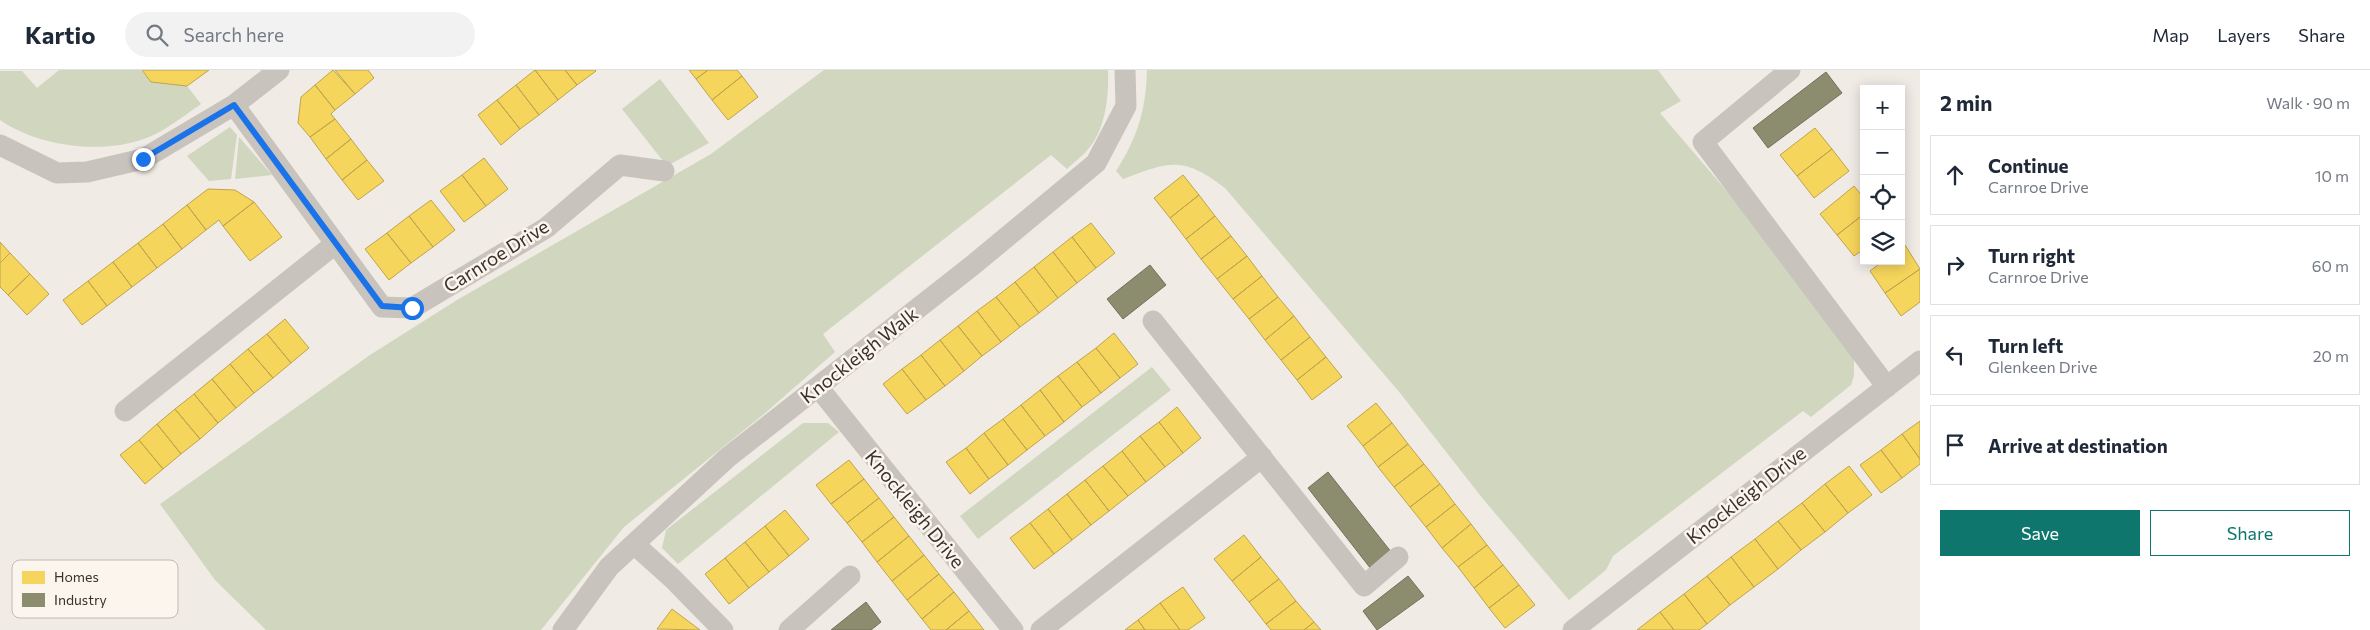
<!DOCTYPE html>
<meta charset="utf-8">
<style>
body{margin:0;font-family:Commissioner,sans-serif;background:#f2f2f3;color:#1f2937}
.controls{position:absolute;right:15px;top:15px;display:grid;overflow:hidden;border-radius:0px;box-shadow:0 2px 12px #0003}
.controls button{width:45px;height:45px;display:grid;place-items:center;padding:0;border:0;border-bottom:1px solid #e0e1e3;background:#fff;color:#1f2937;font:25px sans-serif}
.stop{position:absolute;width:15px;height:15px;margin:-11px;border:4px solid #1a73e8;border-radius:50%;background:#fff}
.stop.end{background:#1a73e8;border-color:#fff;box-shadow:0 1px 5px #0008}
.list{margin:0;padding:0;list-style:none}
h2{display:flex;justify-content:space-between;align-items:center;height:65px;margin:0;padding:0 20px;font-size:21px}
h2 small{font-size:16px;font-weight:400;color:#747a83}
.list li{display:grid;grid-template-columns:32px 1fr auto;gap:15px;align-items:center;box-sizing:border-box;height:80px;margin:0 10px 10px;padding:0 10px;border:1px solid #e0e1e3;border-radius:0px}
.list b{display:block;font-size:19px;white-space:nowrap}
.list p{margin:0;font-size:16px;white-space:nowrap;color:#747a83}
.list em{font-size:16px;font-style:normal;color:#747a83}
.actions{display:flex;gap:10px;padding:15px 20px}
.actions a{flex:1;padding:11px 0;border:1px solid #0f766e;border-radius:0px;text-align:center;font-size:18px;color:#0f766e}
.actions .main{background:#0f766e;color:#fff}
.icon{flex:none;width:28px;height:28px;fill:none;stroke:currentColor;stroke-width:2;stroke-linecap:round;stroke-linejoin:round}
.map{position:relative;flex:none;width:1920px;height:560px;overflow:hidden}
header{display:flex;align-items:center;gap:30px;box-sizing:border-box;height:70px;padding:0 25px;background:#fff;border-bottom:1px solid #e0e1e3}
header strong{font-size:24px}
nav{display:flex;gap:28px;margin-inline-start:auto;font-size:18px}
.search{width:350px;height:45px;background:#f2f2f3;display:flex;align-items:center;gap:12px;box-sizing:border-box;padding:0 18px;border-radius:28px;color:#747a83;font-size:19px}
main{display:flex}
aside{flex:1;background:#fff}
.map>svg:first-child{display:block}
.green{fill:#d1d6bf}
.homes{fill:#f6d55c;stroke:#bea44d}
.industry{fill:#8c8c6e;stroke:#74705a}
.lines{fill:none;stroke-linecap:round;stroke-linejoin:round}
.minor{stroke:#c9c3be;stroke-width:21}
.route{stroke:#1a73e8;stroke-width:6}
.labels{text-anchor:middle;stroke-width:5;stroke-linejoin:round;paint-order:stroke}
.street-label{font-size:19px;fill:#3b302b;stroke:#fbf5ee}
.key{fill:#fbf5ee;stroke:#c1bab4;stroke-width:1}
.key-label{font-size:14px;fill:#3b302b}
</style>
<header>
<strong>Kartio</strong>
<div class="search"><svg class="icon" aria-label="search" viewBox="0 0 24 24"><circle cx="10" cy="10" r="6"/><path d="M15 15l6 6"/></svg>Search here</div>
<nav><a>Map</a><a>Layers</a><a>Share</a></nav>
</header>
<main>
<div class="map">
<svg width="1920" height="560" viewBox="0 0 1920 560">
<rect width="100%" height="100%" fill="#f0ebe5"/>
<!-- green -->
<path class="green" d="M 59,0 L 141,0 L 151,12 L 187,16 L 201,34 C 182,47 163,63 141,70 C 97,84 38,76 0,50 L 0,1 L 22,1 L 37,18 Z
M 824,0 L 1108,0 C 1109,24 1106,59 1089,78 C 1083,86 1074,92 1067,99 L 1051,85 L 823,264 L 835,282 L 764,344 L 624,457 L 541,560 L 266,560 L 215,510 L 160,434 L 370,285 L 457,230 L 711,84 Z
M 1147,0 L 1658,0 L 1681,31 L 1660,43 L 1748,146 L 1854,288 L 1854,306 L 1851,315 L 1811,347 L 1803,341 L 1613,486 L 1606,500 L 1569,530 L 1483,429 L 1400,323 L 1225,118 C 1183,86 1170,91 1123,109 L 1116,101 C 1138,67 1146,39 1147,0 Z
M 660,9 L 709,73 L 667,96 L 622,39 Z
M 230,57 L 237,65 L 231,109 L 209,111 L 187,86 Z
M 239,67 L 272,105 L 235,109 Z
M 1152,297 L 1171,320 L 978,469 L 960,446 Z
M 803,353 L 828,353 L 839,362 L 678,494 L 662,478 L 666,460 Z"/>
<!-- homes -->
<path class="homes" d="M 142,0 L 209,0 L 187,16 L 151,12 Z
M 333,0 L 355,24 L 335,40 L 315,15 Z
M 335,0 L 368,0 L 374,8 L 355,24 Z
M 535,0 L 565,0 L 577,15 L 558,30 Z
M 535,0 L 558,30 L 539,45 L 516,15 Z
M 565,0 L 595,0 L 596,1 L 577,15 Z
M 689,0 L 708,0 L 696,9 Z
M 708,0 L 737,0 L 742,6 L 712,30 L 696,9 Z
M 742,6 L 758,27 L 728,50 L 712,30 Z
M 315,15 L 335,40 L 331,44 L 335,49 L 310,67 L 298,53 L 301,27 Z
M 516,15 L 539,45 L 520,59 L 497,30 Z
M 497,30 L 520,59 L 501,75 L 478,45 Z
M 335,49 L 351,69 L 326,89 L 310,67 Z
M 1815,58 L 1832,79 L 1797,106 L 1780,85 Z
M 351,69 L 367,90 L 342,110 L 326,89 Z
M 1832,79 L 1849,101 L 1814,128 L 1797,106 Z
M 484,88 L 508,119 L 486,136 L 462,105 Z
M 367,90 L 384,111 L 358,130 L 342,110 Z
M 462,105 L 486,136 L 464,152 L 440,121 Z
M 1183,105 L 1199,125 L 1170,148 L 1154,128 Z
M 1854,116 L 1864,128 L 1864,144 L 1837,165 L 1820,144 Z
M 208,119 L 235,120 L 254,132 L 223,156 L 219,150 L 206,160 L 187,135 Z
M 1199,125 L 1215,146 L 1186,169 L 1170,148 Z
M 431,130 L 455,160 L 433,177 L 409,146 Z
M 254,132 L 282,167 L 250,191 L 223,156 Z
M 187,135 L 206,160 L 182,179 L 163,154 Z
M 1864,144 L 1864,179 L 1854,186 L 1837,165 Z
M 409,146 L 433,177 L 411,193 L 387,163 Z
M 1215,146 L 1231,166 L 1201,189 L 1186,169 Z
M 1091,153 L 1115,183 L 1096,198 L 1072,167 Z
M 163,154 L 182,179 L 157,198 L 138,173 Z
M 387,163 L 411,193 L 389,210 L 365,179 Z
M 1231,166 L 1247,186 L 1217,209 L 1201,189 Z
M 1072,167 L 1096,198 L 1077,213 L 1053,182 Z
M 0,172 L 10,183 L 0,193 Z
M 138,173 L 157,198 L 132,217 L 113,192 Z
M 1905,175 L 1920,199 L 1885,223 L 1870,201 L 1883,191 L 1901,191 L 1901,178 Z
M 1053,182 L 1077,213 L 1058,228 L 1034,197 Z
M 10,183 L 30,204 L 8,225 L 0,217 L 0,193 Z
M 1247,186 L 1262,206 L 1233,229 L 1217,209 Z
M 113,192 L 132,217 L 107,236 L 88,211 Z
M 1034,197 L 1058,228 L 1039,243 L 1015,212 Z
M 1920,199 L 1920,232 L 1901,246 L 1885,223 Z
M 30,204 L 49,224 L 27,245 L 8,225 Z
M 1262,206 L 1278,227 L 1249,249 L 1233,229 Z
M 88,211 L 107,236 L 82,255 L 63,230 Z
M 1015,212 L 1039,243 L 1020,257 L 996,227 Z
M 996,227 L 1020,257 L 1001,272 L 977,241 Z
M 1278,227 L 1294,246 L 1265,270 L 1249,249 Z
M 977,241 L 1001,272 L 982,286 L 958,256 Z
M 1294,246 L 1310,267 L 1281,290 L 1265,270 Z
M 285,249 L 309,278 L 291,293 L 267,264 Z
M 958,256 L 982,286 L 964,301 L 940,270 Z
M 1114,263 L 1138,294 L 1120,308 L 1096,278 Z
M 267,264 L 291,293 L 273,308 L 248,279 Z
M 1310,267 L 1326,287 L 1297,310 L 1281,290 Z
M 940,270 L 964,301 L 945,316 L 921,285 Z
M 1096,278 L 1120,308 L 1101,323 L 1077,292 Z
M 248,279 L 273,308 L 254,323 L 230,294 Z
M 921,285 L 945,316 L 926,330 L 902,299 Z
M 1326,287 L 1342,307 L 1312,330 L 1297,310 Z
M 1077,292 L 1101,323 L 1082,337 L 1058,306 Z
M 230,294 L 254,323 L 236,338 L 212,309 Z
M 902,299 L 926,330 L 907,344 L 883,314 Z
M 1058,306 L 1082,337 L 1064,352 L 1040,320 Z
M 212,309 L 236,338 L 218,353 L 194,324 Z
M 1040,320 L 1064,352 L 1045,366 L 1021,335 Z
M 194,324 L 218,353 L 200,369 L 175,339 Z
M 1376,333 L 1392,353 L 1363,376 L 1347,356 Z
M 1021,335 L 1045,366 L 1027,380 L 1003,349 Z
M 1177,337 L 1201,368 L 1183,383 L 1159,352 Z
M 175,339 L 200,369 L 181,384 L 157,354 Z
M 1003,349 L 1027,380 L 1008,395 L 984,363 Z
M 1920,351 L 1920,389 L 1902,364 Z
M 1159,352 L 1183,383 L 1165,397 L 1140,366 Z
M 1392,353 L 1408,374 L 1378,397 L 1363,376 Z
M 157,354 L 181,384 L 163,399 L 139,370 Z
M 984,363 L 1008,395 L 989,409 L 966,378 Z
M 1902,364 L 1920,389 L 1920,394 L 1902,408 L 1881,380 Z
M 1140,366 L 1165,397 L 1146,412 L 1122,381 Z
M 139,370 L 163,399 L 145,414 L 120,385 Z
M 1408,374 L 1424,394 L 1394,417 L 1378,397 Z
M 966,378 L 989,409 L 970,424 L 946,392 Z
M 1881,380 L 1902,408 L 1881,423 L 1860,395 Z
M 1122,381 L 1146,412 L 1128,426 L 1103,396 Z
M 849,390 L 864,409 L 831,434 L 816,415 Z
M 1424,394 L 1440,414 L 1410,437 L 1394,417 Z
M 1103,396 L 1128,426 L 1109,441 L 1085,410 Z
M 1849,396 L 1872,425 L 1848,443 L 1825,414 Z
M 864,409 L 879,428 L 847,453 L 831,434 Z
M 1085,410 L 1109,441 L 1091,455 L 1067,424 Z
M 1440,414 L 1455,434 L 1426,457 L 1410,437 Z
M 1825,414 L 1848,443 L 1825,462 L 1802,433 Z
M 1067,424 L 1091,455 L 1072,470 L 1048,439 Z
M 879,428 L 894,447 L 862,472 L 847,453 Z
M 1802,433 L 1825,462 L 1801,480 L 1778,451 Z
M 1455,434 L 1471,454 L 1442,478 L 1426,457 Z
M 1048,439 L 1072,470 L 1054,484 L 1030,453 Z
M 785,440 L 809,469 L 789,486 L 765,456 Z
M 894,447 L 909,466 L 877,492 L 862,472 Z
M 1778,451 L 1801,480 L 1778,499 L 1755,469 Z
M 1030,453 L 1054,484 L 1034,499 L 1010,468 Z
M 1471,454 L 1487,475 L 1458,497 L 1442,478 Z
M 765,456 L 789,486 L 769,502 L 745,472 Z
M 1244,465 L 1261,487 L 1232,511 L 1214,489 Z
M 909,466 L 924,485 L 892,511 L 877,492 Z
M 1755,469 L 1778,499 L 1754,517 L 1731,487 Z
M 745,472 L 769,502 L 749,518 L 725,488 Z
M 1487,475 L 1503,495 L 1474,518 L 1458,497 Z
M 924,485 L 939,504 L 907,530 L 892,511 Z
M 1261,487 L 1279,509 L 1249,532 L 1232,511 Z
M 1731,487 L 1754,517 L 1730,535 L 1707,506 Z
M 725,488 L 749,518 L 729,534 L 705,504 Z
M 1503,495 L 1519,515 L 1489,538 L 1474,518 Z
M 939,504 L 954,522 L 922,549 L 907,530 Z
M 1707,506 L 1730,535 L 1707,554 L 1684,524 Z
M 1279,509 L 1296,531 L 1266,554 L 1249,532 Z
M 1519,515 L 1535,535 L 1505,558 L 1489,538 Z
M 1183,517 L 1205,548 L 1188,560 L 1180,560 L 1160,533 Z
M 954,522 L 969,541 L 946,560 L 931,560 L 922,549 Z
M 1684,524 L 1707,554 L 1699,560 L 1674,560 L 1660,542 Z
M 1296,531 L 1314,552 L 1304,560 L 1271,560 L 1266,554 Z
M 1160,533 L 1180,560 L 1145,560 L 1138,550 Z
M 672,539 L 700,560 L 657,559 Z
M 969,541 L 984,560 L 946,560 Z
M 1660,542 L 1674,560 L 1637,560 Z
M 1138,550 L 1145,560 L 1125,560 Z
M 1314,552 L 1321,560 L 1304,560 Z"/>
<!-- industry -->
<path class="industry" d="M 1826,2 L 1842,23 L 1768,78 L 1753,58 Z
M 1150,195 L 1166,215 L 1123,249 L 1107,229 Z
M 1328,402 L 1392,483 L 1371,499 L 1308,418 Z
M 1408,506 L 1424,526 L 1377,560 L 1363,541 Z
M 866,532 L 881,552 L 871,560 L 831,560 Z"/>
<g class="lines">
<!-- minor -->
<path class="minor" d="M 1790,0 L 1703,72 L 1887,317
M 234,35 L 382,237 L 412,238 L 546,158 L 620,95 L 664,101
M 0,75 L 57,103 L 87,102 L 143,89 L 234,35 L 279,0
M 1153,251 L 1364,516 L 1398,487
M 818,317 L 1013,560
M 125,341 L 335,174
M 634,474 L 673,509 L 723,560
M 563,560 L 609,497 L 727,388 L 973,195 L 1096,93 L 1126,36 L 1125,0
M 789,560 L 850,506
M 1041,560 L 1262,387
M 1573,560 L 1920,291"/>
</g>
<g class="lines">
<!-- route -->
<path class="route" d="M 143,89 L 234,35 L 382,236 L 412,238"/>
</g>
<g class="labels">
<!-- street labels -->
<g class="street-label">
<text transform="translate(496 186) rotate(-32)" y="7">Carnroe Drive</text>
<text transform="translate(859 285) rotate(-38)" y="7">Knockleigh Walk</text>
<text transform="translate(1746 425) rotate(-38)" y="7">Knockleigh Drive</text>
<text transform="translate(915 439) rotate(51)" y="7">Knockleigh Drive</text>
</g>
</g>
<!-- legend -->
<rect x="12" y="490" width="166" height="58" rx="8" class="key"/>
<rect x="22" y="501" width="23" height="13" fill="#f6d55c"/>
<rect x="22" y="523" width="23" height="14" fill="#8c8c6e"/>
<g class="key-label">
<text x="54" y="512">Homes</text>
<text x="54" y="535">Industry</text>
</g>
</svg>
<div class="controls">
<button>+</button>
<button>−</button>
<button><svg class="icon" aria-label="locate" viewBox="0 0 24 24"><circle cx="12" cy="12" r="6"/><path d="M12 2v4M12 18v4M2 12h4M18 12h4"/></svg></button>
<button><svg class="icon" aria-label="layers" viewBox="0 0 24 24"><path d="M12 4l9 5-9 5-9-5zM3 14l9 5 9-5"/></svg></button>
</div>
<div class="stop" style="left:412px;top:238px"></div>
<div class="stop end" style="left:143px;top:89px"></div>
</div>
<aside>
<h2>2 min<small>Walk · 90 m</small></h2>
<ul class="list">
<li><svg class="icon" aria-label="ahead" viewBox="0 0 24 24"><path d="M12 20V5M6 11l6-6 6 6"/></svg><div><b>Continue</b><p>Carnroe Drive</p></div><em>10 m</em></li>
<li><svg class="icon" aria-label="right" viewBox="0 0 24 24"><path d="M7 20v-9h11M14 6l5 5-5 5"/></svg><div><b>Turn right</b><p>Carnroe Drive</p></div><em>60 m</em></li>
<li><svg class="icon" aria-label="left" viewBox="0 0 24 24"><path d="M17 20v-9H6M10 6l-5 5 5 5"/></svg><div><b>Turn left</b><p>Glenkeen Drive</p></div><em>20 m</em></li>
<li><svg class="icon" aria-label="arrive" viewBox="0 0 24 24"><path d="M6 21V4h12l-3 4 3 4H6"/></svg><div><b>Arrive at destination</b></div></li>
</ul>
<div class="actions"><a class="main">Save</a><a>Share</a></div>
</aside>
</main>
